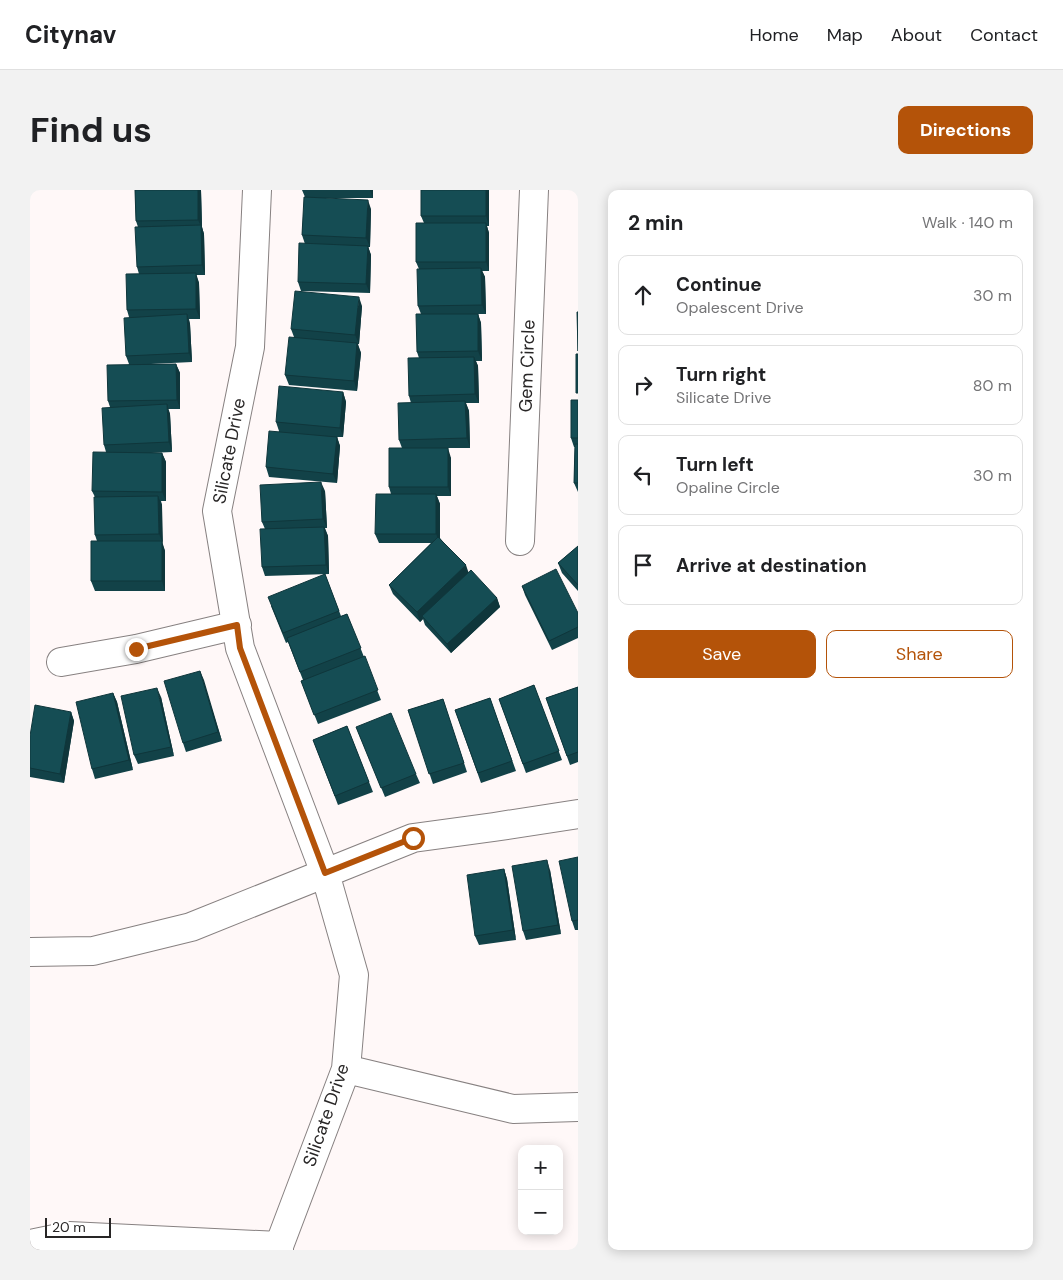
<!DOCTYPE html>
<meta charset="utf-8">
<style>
body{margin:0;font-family:"DM Sans",sans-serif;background:#f2f2f2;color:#202124}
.controls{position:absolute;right:15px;bottom:15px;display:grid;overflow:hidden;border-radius:10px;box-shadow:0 2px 12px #0003}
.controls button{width:45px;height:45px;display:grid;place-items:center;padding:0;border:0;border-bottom:1px solid #e0e0e0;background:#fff;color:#202124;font:25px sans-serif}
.scale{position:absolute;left:15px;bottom:12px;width:66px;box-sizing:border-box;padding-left:5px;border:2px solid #282626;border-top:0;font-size:14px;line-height:18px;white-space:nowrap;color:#282626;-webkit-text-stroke:4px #fff;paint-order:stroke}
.stop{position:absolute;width:15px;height:15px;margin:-11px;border:4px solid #b45309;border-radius:50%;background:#fff}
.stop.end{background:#b45309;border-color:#fff;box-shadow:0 1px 5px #0008}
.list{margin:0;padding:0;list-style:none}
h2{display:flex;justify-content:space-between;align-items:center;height:65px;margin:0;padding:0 20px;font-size:21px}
h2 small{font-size:16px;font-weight:400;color:#757577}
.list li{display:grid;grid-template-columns:32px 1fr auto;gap:15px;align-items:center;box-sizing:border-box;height:80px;margin:0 10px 10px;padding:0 10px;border:1px solid #e0e0e0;border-radius:10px}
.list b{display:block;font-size:19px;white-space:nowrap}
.list p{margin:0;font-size:16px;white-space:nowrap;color:#757577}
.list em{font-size:16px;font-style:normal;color:#757577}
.actions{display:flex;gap:10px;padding:15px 20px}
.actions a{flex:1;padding:11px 0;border:1px solid #b45309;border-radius:10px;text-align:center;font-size:18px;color:#b45309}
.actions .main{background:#b45309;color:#fff}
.icon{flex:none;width:28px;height:28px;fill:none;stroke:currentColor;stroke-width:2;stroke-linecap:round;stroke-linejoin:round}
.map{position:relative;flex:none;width:548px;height:1060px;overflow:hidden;border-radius:10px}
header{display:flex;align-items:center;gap:30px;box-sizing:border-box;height:70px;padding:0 25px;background:#fff;border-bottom:1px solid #e0e0e0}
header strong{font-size:24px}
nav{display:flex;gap:28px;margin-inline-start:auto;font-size:18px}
.intro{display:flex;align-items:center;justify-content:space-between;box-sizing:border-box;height:120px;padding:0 30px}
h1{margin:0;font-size:35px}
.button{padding:12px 22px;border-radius:10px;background:#b45309;color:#fff;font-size:18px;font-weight:700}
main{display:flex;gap:30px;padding:0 30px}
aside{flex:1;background:#fff;border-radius:10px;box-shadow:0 2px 12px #0003}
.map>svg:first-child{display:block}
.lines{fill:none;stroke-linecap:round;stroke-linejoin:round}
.minor-casing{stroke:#878181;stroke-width:30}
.minor{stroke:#fff;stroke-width:28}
.wall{fill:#124248}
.shaded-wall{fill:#0f363b}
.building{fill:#154d54;stroke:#0f363b}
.route{stroke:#b45309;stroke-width:6}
.labels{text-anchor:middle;stroke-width:5;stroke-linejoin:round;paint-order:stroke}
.street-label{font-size:18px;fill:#282626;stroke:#fff}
</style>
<header>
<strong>Citynav</strong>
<nav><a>Home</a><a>Map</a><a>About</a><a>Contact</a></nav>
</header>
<div class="intro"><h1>Find us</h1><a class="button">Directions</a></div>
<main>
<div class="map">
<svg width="548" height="1060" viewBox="0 0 548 1060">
<rect width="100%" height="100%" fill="#fff8f8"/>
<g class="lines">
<!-- minor casing -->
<g class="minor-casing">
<path id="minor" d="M 227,0 L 220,157 L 187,321 L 210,458 L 295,683 L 324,785 L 316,879 L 249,1056 L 249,1060
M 490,351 L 504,0
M 31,472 L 106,459 L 207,435
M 0,762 L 63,761 L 161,737 L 383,648 L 464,637 L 548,624
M 316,879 L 483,919 L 548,917
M 0,1054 L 39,1046 L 249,1056"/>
</g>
<!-- minor -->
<use href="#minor" class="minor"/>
</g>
<!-- wall -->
<path class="wall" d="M 105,0 L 171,0 L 172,37 L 174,44 L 175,85 L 166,85 L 169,93 L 170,129 L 159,129 L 160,134 L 162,172 L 121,174 L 146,174 L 150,183 L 150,219 L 138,219 L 140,224 L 142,262 L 121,263 L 132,263 L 136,272 L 136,311 L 131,311 L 132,315 L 132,353 L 135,361 L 135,401 L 65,401 L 61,391 L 67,351 L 65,345 L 65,307 L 62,301 L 76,262 L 74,255 L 80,217 L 78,211 L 99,174 L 96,166 L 99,127 L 97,120 L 109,84 L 107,77 L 108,37 L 106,31 Z
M 272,0 L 343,0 L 343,8 L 290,8 L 341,19 L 340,57 L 338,57 L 341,65 L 340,103 L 271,101 L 268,92 L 275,54 L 272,45 L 275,7 Z
M 459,0 L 459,36 L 457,36 L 459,43 L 459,81 L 452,81 L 455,87 L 456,124 L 448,124 L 451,133 L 452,171 L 446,171 L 448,176 L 449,213 L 436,213 L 439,221 L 440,258 L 410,258 L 421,268 L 421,306 L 407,306 L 410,314 L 410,348 L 439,383 L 467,408 L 470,417 L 421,463 L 395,435 L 393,429 L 390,432 L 363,404 L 359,395 L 401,353 L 349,353 L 345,344 L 361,304 L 359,297 L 372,258 L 369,250 L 381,213 L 379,206 L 389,168 L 387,162 L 391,124 L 388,116 L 389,79 L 386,72 L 394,33 L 391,26 Z
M 332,116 L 329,154 L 328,154 L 331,163 L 327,201 L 259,195 L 255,185 L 264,147 L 261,139 Z
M 313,202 L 316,212 L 313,247 L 307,247 L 310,256 L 307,293 L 239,287 L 236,277 L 249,241 L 246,232 Z
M 548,210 L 548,302 L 544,293 L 545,257 L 544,257 L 541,248 Z
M 295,301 L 297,338 L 295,338 L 298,346 L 299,384 L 235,386 L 232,377 L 235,339 L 232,332 Z
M 548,356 L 548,401 L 532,383 L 528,373 Z
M 295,384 L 311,426 L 317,424 L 351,510 L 288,534 L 271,491 L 273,490 L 258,452 L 256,453 L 241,416 Z
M 492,396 L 548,423 L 548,448 L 522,460 L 495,405 Z
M 170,481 L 192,551 L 156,562 L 153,553 Z
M 504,495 L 532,570 L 496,583 L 469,509 Z
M 548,497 L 548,572 L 540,575 L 516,508 Z
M 83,503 L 87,512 L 103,580 L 65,589 L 62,579 Z
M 131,507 L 144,566 L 108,574 L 104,565 Z
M 460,508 L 486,581 L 451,593 L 425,520 Z
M 413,509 L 437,582 L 403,594 L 378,520 Z
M 41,522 L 44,531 L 34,593 L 0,587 L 0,546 Z
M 317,536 L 343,602 L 308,615 L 283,550 Z
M 326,537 L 386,584 L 390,593 L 355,607 Z
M 548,667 L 548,740 L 545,740 L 542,731 Z
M 474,679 L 477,689 L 486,750 L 449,755 L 445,746 Z
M 520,680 L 531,744 L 496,750 L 493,741 Z"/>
<!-- shaded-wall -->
<path class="shaded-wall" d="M 168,0 L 171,0 L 172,37 L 174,44 L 175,85 L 172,75 L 171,36 L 168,30 Z
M 340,0 L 343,0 L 343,8 Z
M 456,0 L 459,0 L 459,36 L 456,26 Z
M 338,10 L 341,19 L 340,57 L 336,48 Z
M 456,33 L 459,43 L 459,81 L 456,72 Z
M 338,56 L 341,65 L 340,103 L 336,94 Z
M 451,78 L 455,87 L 456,124 L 452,115 Z
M 166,83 L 169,93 L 170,129 L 166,119 Z
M 329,107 L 332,116 L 329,154 L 325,145 Z
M 157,124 L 160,134 L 162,172 L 159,163 Z
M 448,124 L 451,133 L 452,171 L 448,161 Z
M 327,153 L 331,163 L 327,201 L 324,191 Z
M 444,167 L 448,176 L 449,213 L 445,204 Z
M 146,174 L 150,183 L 150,219 L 147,210 Z
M 313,202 L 316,212 L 313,247 L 310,238 Z
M 435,211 L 439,221 L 440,258 L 437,248 Z
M 137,214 L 140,224 L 142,262 L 139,252 Z
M 307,247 L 310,256 L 307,293 L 303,284 Z
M 418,258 L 421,268 L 421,306 L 418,297 Z
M 132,263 L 136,272 L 136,311 L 132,302 Z
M 291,292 L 295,301 L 297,338 L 293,329 Z
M 406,304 L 410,314 L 410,353 L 406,344 Z
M 128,306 L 132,315 L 133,353 L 129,344 Z
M 294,337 L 298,346 L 299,384 L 296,375 Z
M 132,351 L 135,361 L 135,401 L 132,391 Z
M 436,375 L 439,384 L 392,426 L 393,429 L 390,432 L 387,422 Z
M 467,408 L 470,417 L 421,463 L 417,454 Z
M 170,481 L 174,490 L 192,551 L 188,542 Z
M 127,498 L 131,507 L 144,566 L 141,557 Z
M 83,503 L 87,512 L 103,580 L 99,570 Z
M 41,522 L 44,531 L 34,593 L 30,584 Z
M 517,670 L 520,680 L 531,744 L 528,735 Z
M 474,679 L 477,689 L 486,750 L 483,740 Z"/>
<!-- building -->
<path class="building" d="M 105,0 L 168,0 L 168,30 L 106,31 Z
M 391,0 L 456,0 L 456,26 L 391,26 Z
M 274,7 L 338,10 L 336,48 L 272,45 Z
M 386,33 L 456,33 L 456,72 L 386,72 Z
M 171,35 L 172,75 L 107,77 L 105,37 Z
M 269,53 L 338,56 L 336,94 L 268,92 Z
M 451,78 L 452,115 L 388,116 L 387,79 Z
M 166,83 L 166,119 L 97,120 L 96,84 Z
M 265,101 L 329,107 L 325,145 L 261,139 Z
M 547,122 L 548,122 L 548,161 Z
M 157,124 L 159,163 L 96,166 L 94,128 Z
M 386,124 L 448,124 L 448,161 L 387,162 Z
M 259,147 L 327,153 L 324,191 L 255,185 Z
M 546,164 L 548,164 L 548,203 L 546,203 Z
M 444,167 L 445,204 L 379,206 L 378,168 Z
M 146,174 L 147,210 L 78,211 L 77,175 Z
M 249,196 L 313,202 L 310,238 L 246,232 Z
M 541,210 L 548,210 L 548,248 L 541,248 Z
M 435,211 L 437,248 L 369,250 L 368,213 Z
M 137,214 L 139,252 L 74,255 L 72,218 Z
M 239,241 L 307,247 L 303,284 L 236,277 Z
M 545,254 L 548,254 L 548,293 L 544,293 Z
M 359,258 L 418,258 L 418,297 L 359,297 Z
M 63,262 L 132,263 L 132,302 L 62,301 Z
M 291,292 L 293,329 L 232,332 L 230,295 Z
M 346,304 L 406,304 L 406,344 L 345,344 Z
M 128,306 L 129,344 L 65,345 L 64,307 Z
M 294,337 L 296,375 L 232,377 L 230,339 Z
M 408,347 L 436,375 L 387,422 L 359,395 Z
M 61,351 L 132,351 L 132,391 L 61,391 Z
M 548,356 L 548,395 L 528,373 Z
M 526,379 L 548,423 L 548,437 L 519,451 L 492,396 Z
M 441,380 L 467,408 L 417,454 L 392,426 Z
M 295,384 L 309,421 L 253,443 L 238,407 Z
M 317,424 L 331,458 L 270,482 L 257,448 Z
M 335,466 L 348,500 L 284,525 L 271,491 Z
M 170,481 L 188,542 L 153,553 L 134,491 Z
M 504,495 L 529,561 L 493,574 L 469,509 Z
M 548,497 L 548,562 L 537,566 L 516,508 Z
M 127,498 L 141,557 L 104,565 L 91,506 Z
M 83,503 L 99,570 L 62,579 L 46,512 Z
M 460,508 L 482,571 L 448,583 L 425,520 Z
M 413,509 L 434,573 L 399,584 L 378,520 Z
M 5,515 L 41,522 L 30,584 L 0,578 L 0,546 Z
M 361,523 L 386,584 L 351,598 L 326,537 Z
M 317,536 L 339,592 L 305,606 L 283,550 Z
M 548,667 L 548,730 L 542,731 L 529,671 Z
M 517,670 L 528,735 L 493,741 L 482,676 Z
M 474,679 L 483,740 L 445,746 L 437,685 Z"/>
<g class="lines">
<!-- route -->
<path class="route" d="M 106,459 L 207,435 L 210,458 L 295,683 L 383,648"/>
</g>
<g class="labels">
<!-- street labels -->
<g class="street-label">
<text transform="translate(497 176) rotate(-88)" y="6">Gem Circle</text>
<text transform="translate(199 261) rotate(-79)" y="6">Silicate Drive</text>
<text transform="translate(296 925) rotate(-71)" y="6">Silicate Drive</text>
</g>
</g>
</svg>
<div class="controls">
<button>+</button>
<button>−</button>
</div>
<div class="scale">20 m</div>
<div class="stop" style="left:383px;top:648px"></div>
<div class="stop end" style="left:106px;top:459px"></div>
</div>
<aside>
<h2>2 min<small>Walk · 140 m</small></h2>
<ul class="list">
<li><svg class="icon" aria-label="ahead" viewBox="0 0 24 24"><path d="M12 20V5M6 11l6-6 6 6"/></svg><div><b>Continue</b><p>Opalescent Drive</p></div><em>30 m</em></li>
<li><svg class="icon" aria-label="right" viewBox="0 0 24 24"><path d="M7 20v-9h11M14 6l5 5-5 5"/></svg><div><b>Turn right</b><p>Silicate Drive</p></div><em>80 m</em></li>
<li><svg class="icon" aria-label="left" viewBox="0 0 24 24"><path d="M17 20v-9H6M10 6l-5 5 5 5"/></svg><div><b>Turn left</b><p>Opaline Circle</p></div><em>30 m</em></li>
<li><svg class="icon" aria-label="arrive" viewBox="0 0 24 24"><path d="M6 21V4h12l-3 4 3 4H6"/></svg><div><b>Arrive at destination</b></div></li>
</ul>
<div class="actions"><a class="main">Save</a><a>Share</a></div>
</aside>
</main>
